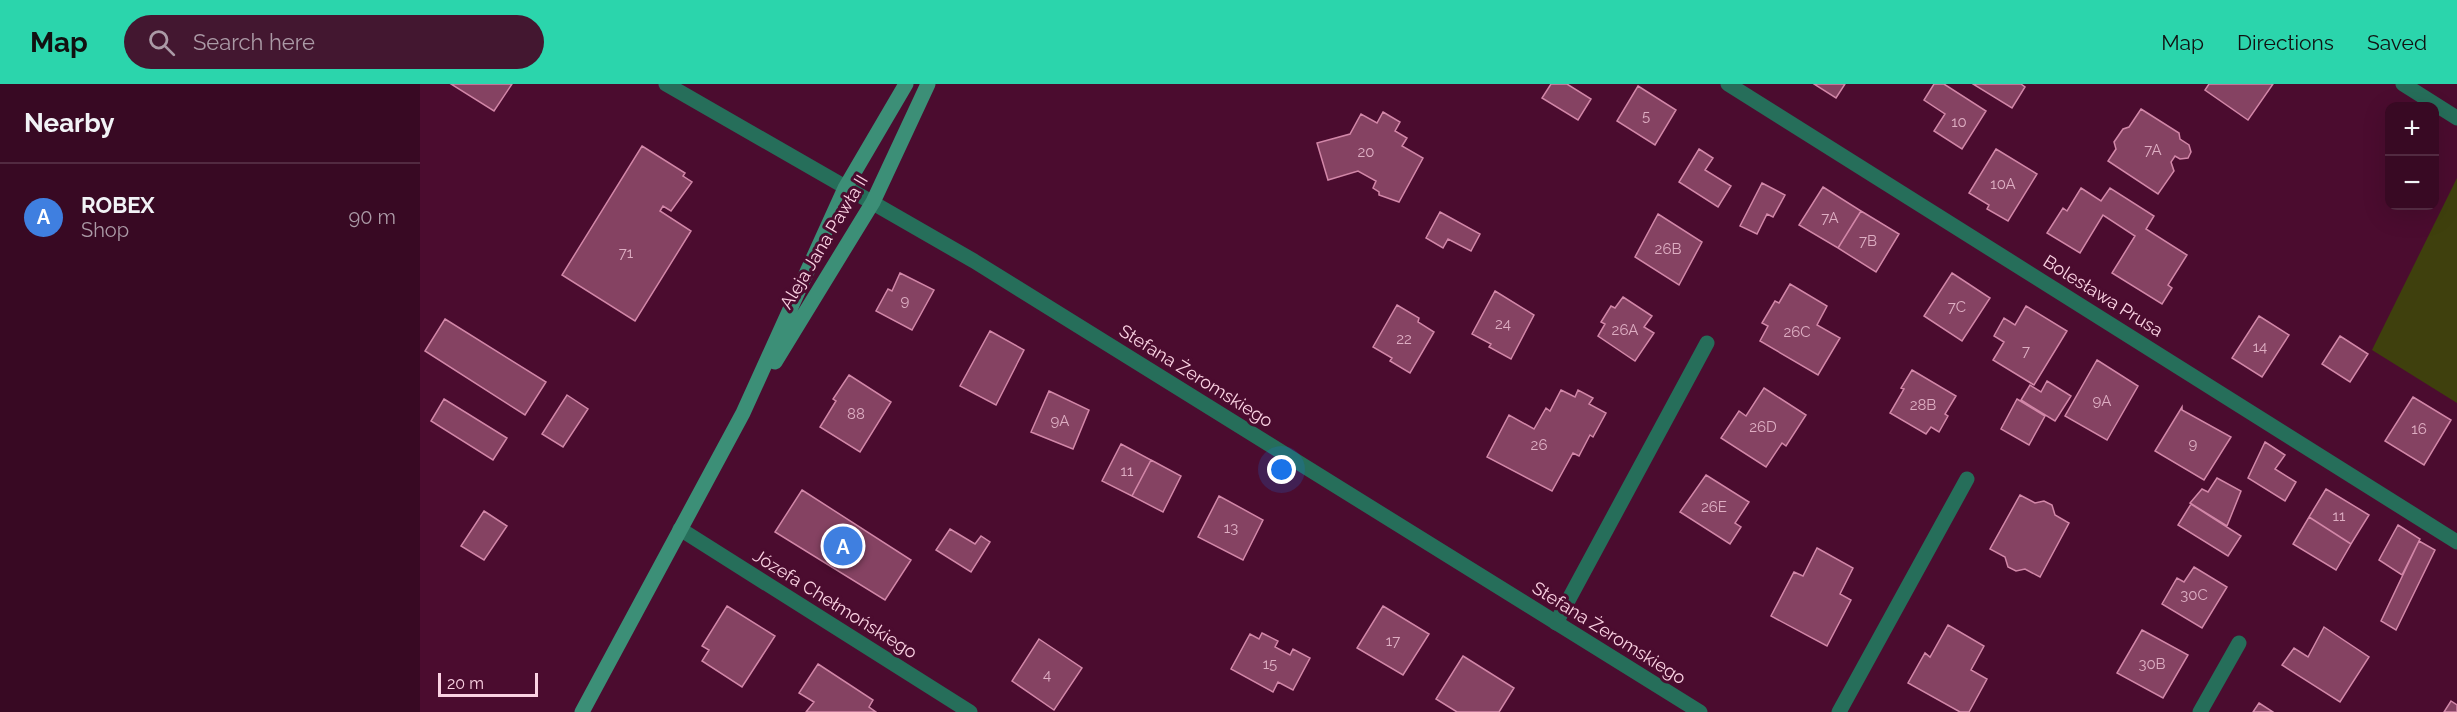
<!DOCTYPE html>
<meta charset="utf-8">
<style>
body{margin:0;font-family:Raleway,sans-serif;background:#431730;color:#f1f3f6}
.controls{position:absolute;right:18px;top:18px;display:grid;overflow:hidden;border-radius:12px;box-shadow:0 6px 24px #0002}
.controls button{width:54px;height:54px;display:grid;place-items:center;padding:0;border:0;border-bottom:2px solid #522a41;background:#380923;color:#f1f3f6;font:30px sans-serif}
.scale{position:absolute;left:18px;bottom:15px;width:100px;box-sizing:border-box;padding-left:6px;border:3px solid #fbd2e3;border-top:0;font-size:16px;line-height:21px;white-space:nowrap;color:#fbd2e3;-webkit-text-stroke:4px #4b0c2f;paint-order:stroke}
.you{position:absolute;left:862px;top:386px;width:21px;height:21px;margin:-15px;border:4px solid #fff;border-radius:50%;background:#1a73e8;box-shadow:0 0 0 9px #1a73e833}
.badge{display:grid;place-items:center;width:39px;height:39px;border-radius:50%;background:#2bd5ac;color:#fff;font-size:20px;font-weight:700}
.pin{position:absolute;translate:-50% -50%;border:3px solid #fff;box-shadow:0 2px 6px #0006}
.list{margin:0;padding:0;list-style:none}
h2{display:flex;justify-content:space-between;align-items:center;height:78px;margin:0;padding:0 24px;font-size:26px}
h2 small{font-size:20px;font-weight:400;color:#ab9aa6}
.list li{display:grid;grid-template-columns:39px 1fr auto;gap:18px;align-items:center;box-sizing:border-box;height:108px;padding:0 24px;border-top:2px solid #522a41}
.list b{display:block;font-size:22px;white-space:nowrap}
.list p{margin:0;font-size:20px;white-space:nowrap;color:#ab9aa6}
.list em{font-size:20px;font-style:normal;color:#ab9aa6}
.icon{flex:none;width:33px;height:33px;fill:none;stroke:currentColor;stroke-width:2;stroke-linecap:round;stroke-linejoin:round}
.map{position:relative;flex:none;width:2037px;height:628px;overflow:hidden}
header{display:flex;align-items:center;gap:36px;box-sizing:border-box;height:84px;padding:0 30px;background:#2bd5ac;color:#111}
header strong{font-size:28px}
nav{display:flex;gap:33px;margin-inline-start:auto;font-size:21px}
.search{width:420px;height:54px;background:#431730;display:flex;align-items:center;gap:15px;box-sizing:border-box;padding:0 21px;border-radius:33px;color:#ab9aa6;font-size:22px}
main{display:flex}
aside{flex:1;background:#380923}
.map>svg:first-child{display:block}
.green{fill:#3f400d}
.building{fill:#854262;stroke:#d287a8;stroke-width:1.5}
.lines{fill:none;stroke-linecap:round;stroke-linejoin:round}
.lane{stroke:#266e5a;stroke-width:15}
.street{stroke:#266e5a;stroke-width:15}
.secondary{stroke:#3c8f77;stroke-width:15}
.labels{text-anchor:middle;stroke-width:6;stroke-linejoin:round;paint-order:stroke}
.number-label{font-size:15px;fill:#deaec3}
.street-label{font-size:18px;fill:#fbd2e3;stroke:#4b0c2f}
</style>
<header>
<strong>Map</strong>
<div class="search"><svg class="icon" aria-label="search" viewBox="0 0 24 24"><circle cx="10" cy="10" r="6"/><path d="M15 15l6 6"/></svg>Search here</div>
<nav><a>Map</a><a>Directions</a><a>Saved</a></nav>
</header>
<main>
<aside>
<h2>Nearby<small></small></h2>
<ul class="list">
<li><span class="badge" style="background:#3f7fe0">A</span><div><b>ROBEX</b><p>Shop</p></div><em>90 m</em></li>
</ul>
</aside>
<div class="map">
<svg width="2037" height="628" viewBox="0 0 2037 628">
<rect width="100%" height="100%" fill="#4b0c2f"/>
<!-- green -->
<path class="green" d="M 2037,94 L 2037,319 L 1952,266 Z"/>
<!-- building -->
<path class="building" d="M 31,0 L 92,0 L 74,27 Z
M 1131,0 L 1147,0 L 1171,15 L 1158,36 L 1122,14 Z
M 1394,0 L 1425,0 L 1416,14 Z
M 1514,0 L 1524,0 L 1566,27 L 1542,65 L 1514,47 L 1525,30 L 1504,16 Z
M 1553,0 L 1601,0 L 1605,3 L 1592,24 Z
M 1789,0 L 1853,0 L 1828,36 L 1785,6 Z
M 1218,2 L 1256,26 L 1235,61 L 1197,37 Z
M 1721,25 L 1759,49 L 1760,55 L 1769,61 L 1771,68 L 1768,74 L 1760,75 L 1755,72 L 1751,78 L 1754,87 L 1738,110 L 1688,77 L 1696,65 L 1694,58 L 1703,45 L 1709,43 Z
M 963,28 L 980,38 L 975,47 L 987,54 L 982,62 L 1003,74 L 979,118 L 959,111 L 959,108 L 953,104 L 956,97 L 938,87 L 908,96 L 897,59 L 930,50 L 941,30 L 957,39 Z
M 222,62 L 265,89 L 263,92 L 272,98 L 251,127 L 243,122 L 240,127 L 271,147 L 215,237 L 142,191 Z
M 1279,65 L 1293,74 L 1285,86 L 1311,102 L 1298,123 L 1259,98 Z
M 1576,65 L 1617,90 L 1588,137 L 1567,125 L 1569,121 L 1549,109 Z
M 1342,99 L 1365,111 L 1353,133 L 1347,130 L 1337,150 L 1320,142 Z
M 1403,103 L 1441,127 L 1418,164 L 1379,141 Z
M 1661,104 L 1681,117 L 1690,104 L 1734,132 L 1726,145 L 1767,171 L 1748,201 L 1752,204 L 1742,220 L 1692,189 L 1715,152 L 1683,131 L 1660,169 L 1627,149 L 1643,124 L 1647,127 Z
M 1441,127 L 1479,150 L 1456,188 L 1418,164 Z
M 1020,128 L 1060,150 L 1051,167 L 1028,155 L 1023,164 L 1006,154 Z
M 1238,130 L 1282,158 L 1259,201 L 1215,173 Z
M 480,189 L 514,206 L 492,246 L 456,227 L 468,205 L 472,207 Z
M 1532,189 L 1570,214 L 1542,257 L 1504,232 Z
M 1370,200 L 1407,222 L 1397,241 L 1420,254 L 1398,291 L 1340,257 L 1348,242 L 1342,239 L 1355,217 L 1359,219 Z
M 1075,207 L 1114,231 L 1091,275 L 1069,263 L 1071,260 L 1052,250 Z
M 1203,213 L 1232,232 L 1224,243 L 1234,249 L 1215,277 L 1178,252 L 1185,240 L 1181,238 L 1191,222 L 1195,224 Z
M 977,221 L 999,234 L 998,238 L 1014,248 L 990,289 L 970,277 L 972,274 L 953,263 Z
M 1606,222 L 1647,247 L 1614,301 L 1573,276 L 1584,258 L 1574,252 L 1584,234 L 1595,241 Z
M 1839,232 L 1869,251 L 1842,293 L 1812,274 Z
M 25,235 L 126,298 L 105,331 L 5,267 Z
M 570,247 L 604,266 L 576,321 L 540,302 Z
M 1920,252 L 1948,270 L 1930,298 L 1902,280 Z
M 1677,276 L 1718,302 L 1687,356 L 1645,332 Z
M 1492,286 L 1536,312 L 1525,330 L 1528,332 L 1519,348 L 1511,343 L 1506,350 L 1470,329 L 1484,305 L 1481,304 Z
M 429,291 L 471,318 L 440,368 L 400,343 L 416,317 L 413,315 Z
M 1627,297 L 1651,312 L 1635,337 L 1601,316 L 1610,301 L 1621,308 Z
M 1344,304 L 1386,331 L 1366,362 L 1362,359 L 1346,383 L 1301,354 L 1319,327 L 1326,332 Z
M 1141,306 L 1155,313 L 1158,306 L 1173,314 L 1169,320 L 1186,329 L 1173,353 L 1170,351 L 1159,372 L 1153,369 L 1132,407 L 1067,373 L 1089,331 L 1114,345 L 1126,324 L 1130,327 Z
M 629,307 L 669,326 L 653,365 L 611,348 Z
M 147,311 L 168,325 L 143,363 L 122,350 Z
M 1993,313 L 2031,336 L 2004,381 L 1965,357 Z
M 24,315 L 87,354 L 73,376 L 11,337 Z
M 1597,315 L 1625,332 L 1609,361 L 1581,345 Z
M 1762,323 L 1762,326 L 1811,353 L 1784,396 L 1735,367 Z
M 1845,358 L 1865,371 L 1855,385 L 1876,398 L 1865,417 L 1828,394 Z
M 701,360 L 731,376 L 712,412 L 682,397 Z
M 731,376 L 761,392 L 743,428 L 712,412 Z
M 1286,391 L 1329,418 L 1315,439 L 1321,443 L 1310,460 L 1260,428 Z
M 1797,394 L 1821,407 L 1807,442 L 1770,419 L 1782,405 L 1788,408 Z
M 1906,405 L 1949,431 L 1931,460 L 1889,433 Z
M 382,406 L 491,476 L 465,516 L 355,448 Z
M 1600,411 L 1615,419 L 1624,417 L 1632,421 L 1635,431 L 1649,439 L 1620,493 L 1605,485 L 1596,487 L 1588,483 L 1585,473 L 1570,465 Z
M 799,412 L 843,436 L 823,476 L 778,453 Z
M 1771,420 L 1821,452 L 1808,472 L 1758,441 Z
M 64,427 L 87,442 L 64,476 L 41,462 Z
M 1889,433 L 1931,460 L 1916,486 L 1873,460 Z
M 1978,441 L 2000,455 L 1982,491 L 1959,476 Z
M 530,445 L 555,460 L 561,452 L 570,458 L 551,488 L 516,466 Z
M 1999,457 L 2015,466 L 1976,546 L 1961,537 Z
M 1397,464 L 1433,484 L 1420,510 L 1431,516 L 1407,562 L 1351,532 L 1374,488 L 1383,492 Z
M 1774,483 L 1807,503 L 1782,544 L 1742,520 L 1757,494 L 1764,498 Z
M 307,522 L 355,552 L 322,603 L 282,577 L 289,566 L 282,562 Z
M 963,522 L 1009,550 L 983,591 L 937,564 Z
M 1528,541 L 1564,562 L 1551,586 L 1567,595 L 1549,628 L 1540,628 L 1488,599 L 1505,569 L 1510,573 Z
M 1904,543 L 1949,573 L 1920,618 L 1862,581 L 1874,564 L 1888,573 Z
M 1722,546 L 1768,571 L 1743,614 L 1697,589 Z
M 842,549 L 858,557 L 855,563 L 870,571 L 873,565 L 890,574 L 873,606 L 858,598 L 853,608 L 811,585 L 830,550 L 839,555 Z
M 619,555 L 662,584 L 634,626 L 592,597 Z
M 1043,572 L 1094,604 L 1079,628 L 1037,628 L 1016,615 Z
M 398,580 L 453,616 L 449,623 L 456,628 L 386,628 L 394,618 L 379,609 Z
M 2031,617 L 2037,621 L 2037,628 L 2024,628 Z
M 1839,619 L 1853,628 L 1833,628 Z"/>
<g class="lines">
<!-- lane -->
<path class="lane" d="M 1136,539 L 1287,259
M 1419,628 L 1547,395
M 1780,628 L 1819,559"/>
<!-- street -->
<path class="street" d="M 246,0 L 554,177 L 1280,628
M 1308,0 L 2037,458
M 1983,0 L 2037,34
M 260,445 L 550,628"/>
<!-- secondary -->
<path class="secondary" d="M 355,278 L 453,118 L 508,0
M 162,628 L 323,329 L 425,104 L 486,0"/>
</g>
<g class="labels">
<!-- number labels -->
<g class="number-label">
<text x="1226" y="37">5</text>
<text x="1539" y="43">10</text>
<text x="1733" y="71">7A</text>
<text x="946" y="73">20</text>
<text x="1583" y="105">10A</text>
<text x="1410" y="139">7A</text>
<text x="1448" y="162">7B</text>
<text x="1248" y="170">26B</text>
<text x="206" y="174">71</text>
<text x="485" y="222">9</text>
<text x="1537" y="228">7C</text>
<text x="1083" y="245">24</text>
<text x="1205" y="251">26A</text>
<text x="1377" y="253">26C</text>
<text x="984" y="260">22</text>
<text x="1840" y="268">14</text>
<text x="1606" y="272">7</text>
<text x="1682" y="322">9A</text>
<text x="1503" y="326">28B</text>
<text x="436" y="335">88</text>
<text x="640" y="342">9A</text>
<text x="1343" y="348">26D</text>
<text x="1999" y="350">16</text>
<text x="1773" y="365">9</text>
<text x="1119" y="366">26</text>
<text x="707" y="392">11</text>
<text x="1294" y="428">26E</text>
<text x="1919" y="437">11</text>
<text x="811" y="449">13</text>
<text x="1774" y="516">30C</text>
<text x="973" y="562">17</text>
<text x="850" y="585">15</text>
<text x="1732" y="585">30B</text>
<text x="627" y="596">4</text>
</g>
<!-- street labels -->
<g class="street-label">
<text transform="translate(404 158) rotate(-59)" y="6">Aleja Jana Pawła II</text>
<text transform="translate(1683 212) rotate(32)" y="6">Bolesława Prusa</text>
<text transform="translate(776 292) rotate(32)" y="6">Stefana Żeromskiego</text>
<text transform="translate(415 520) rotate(32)" y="6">Józefa Chełmońskiego</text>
<text transform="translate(1189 549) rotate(32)" y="6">Stefana Żeromskiego</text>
</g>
</g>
</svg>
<div class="controls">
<button>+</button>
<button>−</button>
</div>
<div class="scale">20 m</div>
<div class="you"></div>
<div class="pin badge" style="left:423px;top:462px;background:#3f7fe0">A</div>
</div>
</main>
